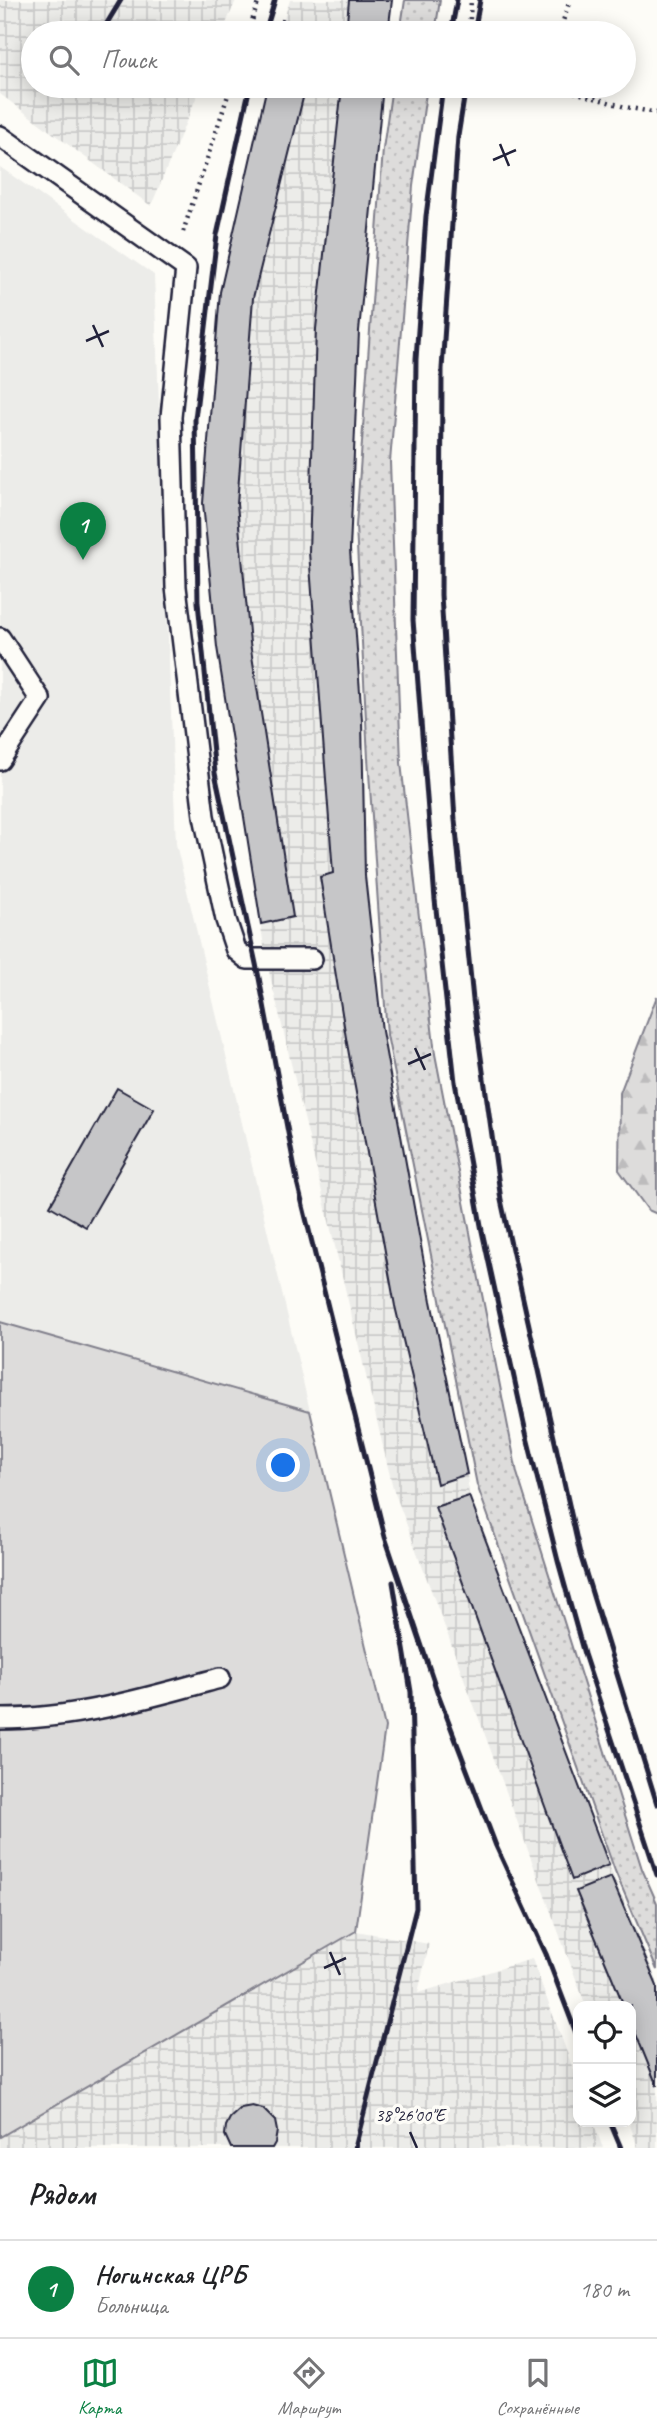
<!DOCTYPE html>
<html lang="ru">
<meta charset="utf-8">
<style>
body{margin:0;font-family:Caveat,sans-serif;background:#f2f2f2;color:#202124}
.controls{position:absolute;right:21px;bottom:21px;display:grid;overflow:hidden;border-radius:14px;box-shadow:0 4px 18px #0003}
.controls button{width:63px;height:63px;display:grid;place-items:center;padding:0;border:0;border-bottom:2px solid #e0e0e0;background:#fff;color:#202124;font:35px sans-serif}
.you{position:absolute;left:284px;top:1466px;width:24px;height:24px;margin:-18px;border:5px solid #fff;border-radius:50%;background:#1a73e8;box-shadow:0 0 0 10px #1a73e833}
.badge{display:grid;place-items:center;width:46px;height:46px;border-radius:50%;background:#0b8043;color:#fff;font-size:23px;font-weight:700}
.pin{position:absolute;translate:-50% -58px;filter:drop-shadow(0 2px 4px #0008)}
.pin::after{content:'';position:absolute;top:37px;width:24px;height:21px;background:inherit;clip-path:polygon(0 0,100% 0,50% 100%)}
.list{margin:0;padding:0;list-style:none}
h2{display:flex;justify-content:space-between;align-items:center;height:91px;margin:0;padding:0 28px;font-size:30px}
h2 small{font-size:23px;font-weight:400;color:#757577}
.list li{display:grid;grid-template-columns:46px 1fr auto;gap:21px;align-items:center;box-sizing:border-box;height:98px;padding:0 28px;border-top:2px solid #e0e0e0}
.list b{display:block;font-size:26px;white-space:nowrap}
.list p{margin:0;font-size:23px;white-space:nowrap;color:#757577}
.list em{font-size:23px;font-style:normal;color:#757577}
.icon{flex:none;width:38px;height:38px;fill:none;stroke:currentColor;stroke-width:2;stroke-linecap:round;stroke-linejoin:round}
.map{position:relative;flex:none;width:657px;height:2148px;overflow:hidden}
.search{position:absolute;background:#fff;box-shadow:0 4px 18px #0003;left:21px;right:21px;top:21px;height:77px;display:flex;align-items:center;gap:18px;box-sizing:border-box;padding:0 24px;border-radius:38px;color:#757577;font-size:26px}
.sheet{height:189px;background:#fff}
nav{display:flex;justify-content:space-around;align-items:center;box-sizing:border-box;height:98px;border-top:2px solid #e0e0e0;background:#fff;font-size:19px;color:#757577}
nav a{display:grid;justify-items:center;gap:4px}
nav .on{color:#0b8043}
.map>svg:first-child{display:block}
.built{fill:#ecece9}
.industrial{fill:url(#industrial-grid)}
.grass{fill:url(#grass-dots);stroke:#807f8b;stroke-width:2}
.forest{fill:url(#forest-firs);stroke:#807f8b;stroke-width:2}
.garden{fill:#dddcdb;stroke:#807f8b;stroke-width:2}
.building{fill:#c6c6c8;stroke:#22223b;stroke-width:2}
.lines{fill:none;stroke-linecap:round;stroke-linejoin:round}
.service-casing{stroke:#22223b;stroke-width:24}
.path{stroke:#22223b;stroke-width:4.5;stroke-dasharray:2 5;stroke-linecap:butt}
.service{stroke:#fdfcf7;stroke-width:19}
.rail{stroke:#22223b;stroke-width:5}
.ticks{fill:none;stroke:#22223b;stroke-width:2.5}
.ticks-label{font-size:18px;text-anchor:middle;fill:#22223b;stroke:#fdfcf7;stroke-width:7;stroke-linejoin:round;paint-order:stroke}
</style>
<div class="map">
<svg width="657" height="2148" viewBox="0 0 657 2148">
<defs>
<pattern id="industrial-grid" width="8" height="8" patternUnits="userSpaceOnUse" patternTransform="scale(1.75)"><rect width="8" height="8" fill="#ecece9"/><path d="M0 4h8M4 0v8" fill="none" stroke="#cacac9"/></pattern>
<pattern id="grass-dots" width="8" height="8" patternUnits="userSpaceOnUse" patternTransform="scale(1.75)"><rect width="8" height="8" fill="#dddcdb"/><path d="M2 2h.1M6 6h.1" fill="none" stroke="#bdbcbd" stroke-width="1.8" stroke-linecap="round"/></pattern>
<pattern id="forest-firs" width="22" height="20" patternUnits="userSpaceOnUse" patternTransform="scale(1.75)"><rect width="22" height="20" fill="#dddcdb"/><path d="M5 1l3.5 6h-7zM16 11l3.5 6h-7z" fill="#bdbcbd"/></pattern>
</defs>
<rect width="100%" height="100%" fill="#fdfcf7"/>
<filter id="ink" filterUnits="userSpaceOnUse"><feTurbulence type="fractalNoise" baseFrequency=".0143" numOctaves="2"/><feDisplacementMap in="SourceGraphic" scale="14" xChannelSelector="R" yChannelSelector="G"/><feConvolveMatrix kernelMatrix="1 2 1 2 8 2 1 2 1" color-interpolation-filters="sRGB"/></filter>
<g filter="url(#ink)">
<!-- built -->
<path class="built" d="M 0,167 L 154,275 L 176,844 L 310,1411 L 0,1322 Z"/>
<!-- industrial -->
<path class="industrial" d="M 0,0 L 236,0 L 222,33 L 33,33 L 33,86 L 201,86 L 151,206 L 0,94 Z
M 290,0 L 392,0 L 388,33 L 279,33 Z
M 267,86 L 383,86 L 359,331 L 350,550 L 362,721 L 365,876 L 382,1031 L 431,1301 L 467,1474 L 469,1496 L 609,1865 L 657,1981 L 657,2148 L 638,2148 L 629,2122 L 631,2122 L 631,2006 L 586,2006 L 393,1488 L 266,959 L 217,647 L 203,503 L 220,292 Z
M 356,1931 L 429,1944 L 418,1993 L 532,1959 L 578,2082 L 578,2122 L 593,2122 L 603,2148 L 0,2148 L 0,2137 Z"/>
<!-- grass -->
<path class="grass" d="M 405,0 L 440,0 L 435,33 L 400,33 Z
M 392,86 L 427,86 L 413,186 L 390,462 L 401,763 L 435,1054 L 517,1473 L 642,1869 L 657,1903 L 657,1970 L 615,1871 L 477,1485 L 387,1035 L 368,758 L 356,526 L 383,149 Z"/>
<!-- forest -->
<path class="forest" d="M 657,996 L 657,1214 L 648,1210 L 619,1170 L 620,1093 Z"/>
<!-- garden -->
<path class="garden" d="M 0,1322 L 310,1411 L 385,1727 L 356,1931 L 0,2137 Z"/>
<!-- building -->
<path class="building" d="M 349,0 L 392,0 L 388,33 L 346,33 Z
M 282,20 L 320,29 L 319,33 L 279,33 Z
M 267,86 L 306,86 L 253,298 L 237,504 L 250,643 L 293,917 L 261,924 L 217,647 L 203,503 L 220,292 Z
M 342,86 L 383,86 L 359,331 L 350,550 L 362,721 L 365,876 L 382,1031 L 431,1301 L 467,1474 L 437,1484 L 395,1306 L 346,1038 L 320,877 L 333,873 L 309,552 L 316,329 Z
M 117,1088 L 154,1109 L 86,1227 L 50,1206 Z
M 469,1496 L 609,1865 L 572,1880 L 435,1507 Z
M 611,1877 L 657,1986 L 657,2086 L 631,2022 L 631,2006 L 624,2006 L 576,1891 Z
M 252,2106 L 263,2109 L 275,2121 L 277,2131 L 275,2143 L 272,2148 L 231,2148 L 225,2135 L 226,2126 L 230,2118 L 241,2108 Z"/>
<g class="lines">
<!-- service casing -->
<g class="service-casing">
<path id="service" d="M 0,136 L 186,268 L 171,417 L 176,587 L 204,816 L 226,920 L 236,950 L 247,959 L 312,959
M 0,638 L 40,699 L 0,760
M 0,1719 C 76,1719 147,1698 220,1678"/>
</g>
<!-- path -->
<path class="path" d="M 248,33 L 259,0
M 469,33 L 471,0
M 559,33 L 570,0
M 554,86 L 625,107 L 657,113
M 183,232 L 231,86"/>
<!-- service -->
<use href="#service" class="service"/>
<!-- rail -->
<path class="rail" d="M 101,33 L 121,0
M 265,33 L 275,0
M 451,33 L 457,0
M 474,33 L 480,0
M 250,86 L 217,235 L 195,419 L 198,602 L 215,773 L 259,978 L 298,1186 L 385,1537 L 437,1691 L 496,1846 L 546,1954 L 578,2038
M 443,86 L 426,216 L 416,359 L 413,620 L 435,900 L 455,1082 L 482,1231 L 527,1437 L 558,1561 L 584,1654 L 657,1875
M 466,86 L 458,136 L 442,369 L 441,595 L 455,820 L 473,1000 L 501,1200 L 580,1554 L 657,1804
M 610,2122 L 621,2148
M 355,2148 L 416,1908 L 411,1692 L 393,1582"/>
</g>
</g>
<!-- ticks -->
<path class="ticks" d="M 500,144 L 509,166M 493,160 L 516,150M 93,325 L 103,347M 86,341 L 109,331M 415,1048 L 425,1070M 408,1064 L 431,1054M 330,1952 L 340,1975M 324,1968 L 346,1958M 410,2132 L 417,2148"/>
<g class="ticks-label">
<text x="410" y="2121">38°26'00"E</text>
</g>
</svg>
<div class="controls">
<button><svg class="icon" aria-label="locate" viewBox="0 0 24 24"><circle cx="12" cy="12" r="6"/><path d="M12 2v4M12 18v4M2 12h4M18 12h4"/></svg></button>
<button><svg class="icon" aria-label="layers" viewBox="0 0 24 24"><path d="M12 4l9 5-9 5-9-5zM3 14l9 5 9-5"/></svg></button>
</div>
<div class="you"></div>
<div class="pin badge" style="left:83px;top:560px">1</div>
<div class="search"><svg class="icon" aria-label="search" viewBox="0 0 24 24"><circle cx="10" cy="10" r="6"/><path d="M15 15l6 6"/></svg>Поиск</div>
</div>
<section class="sheet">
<h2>Рядом<small></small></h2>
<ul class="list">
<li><span class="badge">1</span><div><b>Ногинская ЦРБ</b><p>Больница</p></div><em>180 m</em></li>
</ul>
</section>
<nav>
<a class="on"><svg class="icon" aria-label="map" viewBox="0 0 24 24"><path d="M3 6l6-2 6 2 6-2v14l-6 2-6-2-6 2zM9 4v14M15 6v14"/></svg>Карта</a>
<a><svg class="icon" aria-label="directions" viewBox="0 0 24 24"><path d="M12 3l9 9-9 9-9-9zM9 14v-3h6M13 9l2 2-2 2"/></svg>Маршрут</a>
<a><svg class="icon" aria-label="saved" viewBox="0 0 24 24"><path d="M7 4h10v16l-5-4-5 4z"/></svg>Сохранённые</a>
</nav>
